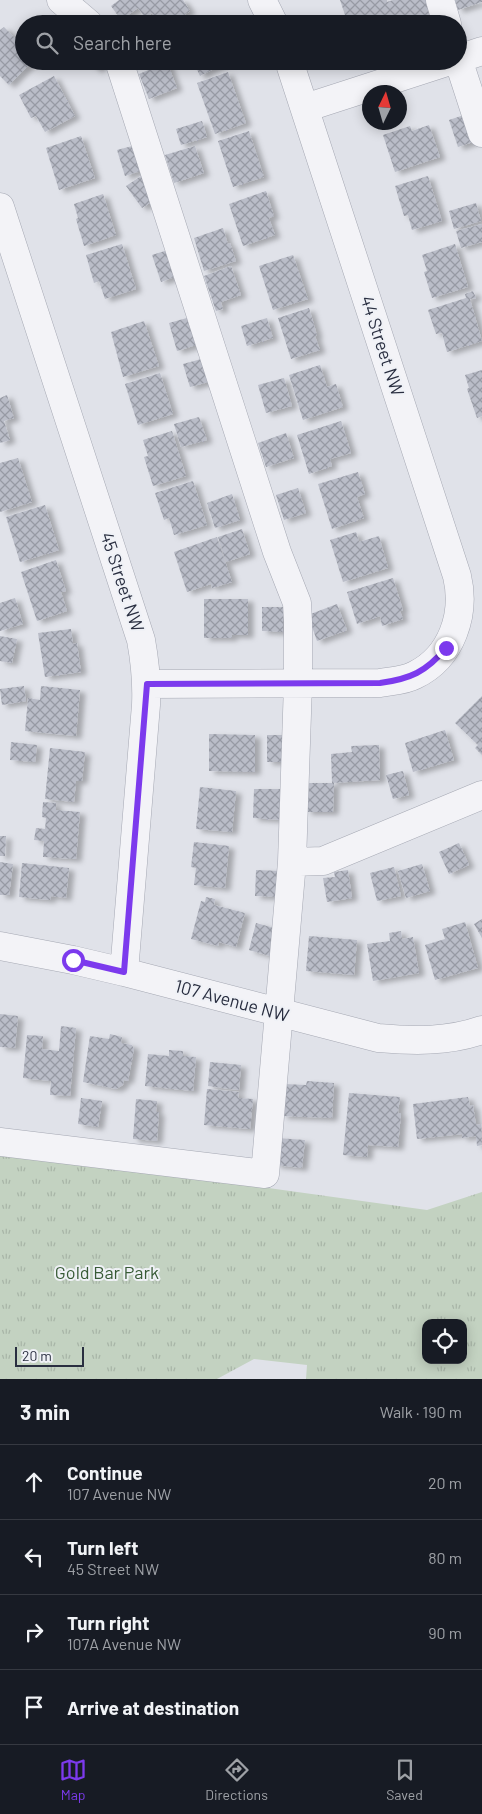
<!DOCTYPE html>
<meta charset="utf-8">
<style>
body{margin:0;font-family:Barlow,sans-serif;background:#20242c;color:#f1f3f6}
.controls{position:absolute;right:15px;bottom:15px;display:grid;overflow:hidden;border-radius:10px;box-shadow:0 2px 12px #0003}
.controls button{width:45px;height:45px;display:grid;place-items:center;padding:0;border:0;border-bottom:1px solid #363941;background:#171b24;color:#f1f3f6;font:25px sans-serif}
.compass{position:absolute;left:362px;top:85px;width:45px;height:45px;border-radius:50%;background:#171b24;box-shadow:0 2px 12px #0003;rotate:5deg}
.scale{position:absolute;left:15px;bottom:12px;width:69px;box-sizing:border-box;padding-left:5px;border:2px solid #292e40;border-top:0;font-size:14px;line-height:18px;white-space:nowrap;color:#292e40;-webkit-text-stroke:4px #eff1f6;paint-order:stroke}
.stop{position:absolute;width:15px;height:15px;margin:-11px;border:4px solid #7c3aed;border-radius:50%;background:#fff}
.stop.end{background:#7c3aed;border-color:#fff;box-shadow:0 1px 5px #0008}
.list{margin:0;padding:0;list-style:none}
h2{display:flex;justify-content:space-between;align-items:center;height:65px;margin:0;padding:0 20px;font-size:21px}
h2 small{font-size:16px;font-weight:400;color:#9ea1a6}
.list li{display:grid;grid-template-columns:32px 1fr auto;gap:15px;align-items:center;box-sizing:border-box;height:75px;padding:0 20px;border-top:1px solid #363941}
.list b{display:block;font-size:19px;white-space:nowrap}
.list p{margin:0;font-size:16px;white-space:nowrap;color:#9ea1a6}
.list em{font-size:16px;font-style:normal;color:#9ea1a6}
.icon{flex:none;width:28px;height:28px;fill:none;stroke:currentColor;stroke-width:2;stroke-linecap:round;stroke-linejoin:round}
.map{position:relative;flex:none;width:482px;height:1379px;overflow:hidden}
.search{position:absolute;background:#171b24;box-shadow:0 2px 12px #0003;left:15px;right:15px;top:15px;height:55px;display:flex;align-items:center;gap:12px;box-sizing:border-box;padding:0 18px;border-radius:28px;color:#9ea1a6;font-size:19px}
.sheet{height:365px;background:#171b24}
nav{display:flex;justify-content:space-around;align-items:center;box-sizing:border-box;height:70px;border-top:1px solid #363941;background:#171b24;font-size:14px;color:#9ea1a6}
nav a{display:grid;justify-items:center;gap:2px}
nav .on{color:#7c3aed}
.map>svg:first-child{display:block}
.park{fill:url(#park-tufts);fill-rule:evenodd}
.building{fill:url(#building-cross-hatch);filter:url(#shadow)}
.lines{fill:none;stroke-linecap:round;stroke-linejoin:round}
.minor-casing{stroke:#a5a8b3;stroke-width:29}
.minor{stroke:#f3f3f7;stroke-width:28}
.route{stroke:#7c3aed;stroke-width:6}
.labels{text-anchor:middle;stroke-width:4;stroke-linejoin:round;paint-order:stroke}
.street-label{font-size:18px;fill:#292e40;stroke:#eff1f6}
.park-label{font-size:18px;fill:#385b36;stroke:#eff1f6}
</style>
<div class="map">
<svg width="482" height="1379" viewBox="0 0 482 1379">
<defs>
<pattern id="park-tufts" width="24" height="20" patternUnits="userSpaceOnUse" patternTransform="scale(1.25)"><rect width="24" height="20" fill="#c3d2c1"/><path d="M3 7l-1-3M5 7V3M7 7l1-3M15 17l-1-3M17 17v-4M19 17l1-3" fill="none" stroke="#a8b5a7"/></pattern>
<pattern id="building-cross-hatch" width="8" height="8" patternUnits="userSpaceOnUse" patternTransform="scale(1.25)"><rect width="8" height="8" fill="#babdc8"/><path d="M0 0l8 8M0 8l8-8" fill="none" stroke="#979aa4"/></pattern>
<filter id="shadow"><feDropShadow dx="5.5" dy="3" stdDeviation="2.5" flood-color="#0004"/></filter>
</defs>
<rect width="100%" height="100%" fill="#e0e2e9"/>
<!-- park -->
<path class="park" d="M 0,1151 L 427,1210 L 482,1192 L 482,1379 L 306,1379 L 307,1365 L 254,1359 L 217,1379 L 0,1379 ZM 426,1323 L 463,1323 L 463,1360 L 426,1360 Z"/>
<!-- building -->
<path class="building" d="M 119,0 L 183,0 L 190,11 L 171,24 L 160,24 L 152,13 L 145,18 L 138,8 L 121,20 L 111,6 Z
M 340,0 L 387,0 L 387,2 L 393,0 L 426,0 L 432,18 L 414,24 L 348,24 Z
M 455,0 L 482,0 L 482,2 L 458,10 Z
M 63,15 L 74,24 L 55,24 Z
M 208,15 L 212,24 L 191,24 Z
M 4,27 L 24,47 L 24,61 L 33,61 L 9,85 L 0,76 L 0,30 Z
M 87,61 L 105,61 L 97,70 Z
M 193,61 L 229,61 L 200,76 Z
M 167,62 L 177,88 L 149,99 L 139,74 Z
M 228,72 L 246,123 L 215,134 L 197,83 Z
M 54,76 L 75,116 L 45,132 L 36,116 L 31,118 L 19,95 Z
M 467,114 L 476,141 L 458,147 L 449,120 Z
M 202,121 L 207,137 L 181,145 L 176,129 Z
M 429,125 L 440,157 L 395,172 L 383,135 L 410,126 L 412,131 Z
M 249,131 L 264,177 L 233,187 L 218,141 Z
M 81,136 L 95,178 L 59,190 L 46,148 Z
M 140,144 L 147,169 L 125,176 L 117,150 Z
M 195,146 L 204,173 L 174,183 L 165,155 Z
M 141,176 L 156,199 L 142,208 L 126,186 Z
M 428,176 L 442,221 L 412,230 L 408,215 L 404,216 L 395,186 Z
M 266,191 L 274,216 L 269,218 L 275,235 L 243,246 L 229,204 Z
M 103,194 L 116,235 L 84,246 L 76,219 L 78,218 L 74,204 Z
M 476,203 L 481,221 L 454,229 L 449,211 Z
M 482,224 L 482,242 L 461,248 L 456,231 Z
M 223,228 L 228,244 L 230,243 L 236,261 L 204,271 L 194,238 Z
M 122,244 L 136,289 L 105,299 L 99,281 L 94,283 L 86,255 Z
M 455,244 L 468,287 L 432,298 L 424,272 L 427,271 L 422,255 Z
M 171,249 L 180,275 L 161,282 L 152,255 Z
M 293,255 L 308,299 L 273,310 L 259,266 Z
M 231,266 L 241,295 L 221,302 L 223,309 L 216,311 L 204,276 Z
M 473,291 L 476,298 L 470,299 L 482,341 L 447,352 L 442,333 L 436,334 L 428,310 L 466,298 L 465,294 Z
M 309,308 L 317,335 L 315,336 L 320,350 L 291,359 L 278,318 Z
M 194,316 L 203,343 L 177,351 L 169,323 Z
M 267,318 L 273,338 L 247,346 L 241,326 Z
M 144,321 L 159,366 L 123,377 L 111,332 Z
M 205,358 L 212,381 L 190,387 L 183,364 Z
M 320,365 L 327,387 L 336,384 L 343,407 L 303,420 L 289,375 Z
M 482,370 L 482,416 L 477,418 L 467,389 L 469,388 L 465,375 Z
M 160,373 L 173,414 L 138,425 L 125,384 Z
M 284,378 L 292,406 L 266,413 L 258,385 Z
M 7,395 L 14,418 L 4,421 L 10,440 L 0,443 L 0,398 Z
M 199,417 L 207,440 L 181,447 L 174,424 Z
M 341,421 L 351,453 L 330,459 L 332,466 L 309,474 L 297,435 Z
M 172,431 L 186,476 L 153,486 L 144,457 L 148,456 L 143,440 Z
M 286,433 L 294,458 L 266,467 L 258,443 Z
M 18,458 L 32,502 L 0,512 L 0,463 Z
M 358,472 L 365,494 L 357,497 L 364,518 L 332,529 L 318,484 Z
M 193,481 L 207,525 L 174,535 L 169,518 L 164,520 L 155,493 Z
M 298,488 L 306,513 L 284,520 L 276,495 Z
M 232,494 L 240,520 L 215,528 L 207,503 Z
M 45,505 L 59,550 L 20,562 L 6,517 Z
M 242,529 L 250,554 L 226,562 L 218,537 Z
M 356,532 L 359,542 L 379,536 L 388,568 L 343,582 L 330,540 Z
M 217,537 L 232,582 L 212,588 L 211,584 L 187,592 L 174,552 Z
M 56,560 L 66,591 L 61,592 L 67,611 L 37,621 L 21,572 Z
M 393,578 L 403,610 L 400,611 L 403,619 L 382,626 L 380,616 L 357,624 L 347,592 Z
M 15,598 L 23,624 L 0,631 L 0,603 Z
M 204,599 L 248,599 L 248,635 L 232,635 L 232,638 L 204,638 Z
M 337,604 L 347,630 L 317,641 L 308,615 Z
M 262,607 L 283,607 L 283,632 L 262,631 Z
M 71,629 L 73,644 L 77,643 L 81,672 L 45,677 L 38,633 Z
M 0,636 L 17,639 L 12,663 L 0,661 Z
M 24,686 L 26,701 L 2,705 L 0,689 Z
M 41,686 L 80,690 L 76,736 L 25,731 L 28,698 L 40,700 Z
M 482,696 L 482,755 L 475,748 L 478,745 L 455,723 Z
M 445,730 L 454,760 L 413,772 L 405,743 Z
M 209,734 L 255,735 L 255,772 L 209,771 Z
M 267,735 L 285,735 L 285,762 L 267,762 Z
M 11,742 L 37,745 L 35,762 L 10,760 Z
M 379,745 L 380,780 L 332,783 L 331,754 L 352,752 L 351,746 Z
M 50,748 L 85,752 L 82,781 L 76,781 L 74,802 L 45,799 Z
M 403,771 L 409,795 L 393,799 L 386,775 Z
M 307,783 L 334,783 L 333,812 L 306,812 Z
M 200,787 L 236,791 L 232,832 L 196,829 Z
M 254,789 L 283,789 L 282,820 L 253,818 Z
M 43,802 L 56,803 L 56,810 L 80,812 L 76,859 L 43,857 L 44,841 L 34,840 L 36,828 L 45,829 L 46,818 L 42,817 Z
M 0,836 L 6,836 L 5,856 L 0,856 Z
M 194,842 L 229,846 L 225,888 L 194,885 L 196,868 L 191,867 Z
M 459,843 L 469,865 L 449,874 L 439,852 Z
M 0,862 L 13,864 L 9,895 L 0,895 Z
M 22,863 L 69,868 L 66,898 L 51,896 L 50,900 L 19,897 Z
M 422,864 L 430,891 L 406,898 L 398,871 Z
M 394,867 L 401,896 L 377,901 L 370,873 Z
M 256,870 L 282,871 L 281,897 L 255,896 Z
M 348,870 L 352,898 L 327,902 L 323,878 L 335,877 L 334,872 Z
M 206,897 L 215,899 L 214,905 L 245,913 L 236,947 L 219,942 L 218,946 L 191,939 L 201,901 L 205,902 Z
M 482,919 L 482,938 L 474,924 Z
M 465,922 L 478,968 L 435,980 L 425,945 L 445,939 L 442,929 Z
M 256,923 L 278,929 L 270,956 L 249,950 Z
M 401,931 L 402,939 L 413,937 L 419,973 L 373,981 L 367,944 L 390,941 L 389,933 Z
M 309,936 L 357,940 L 354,975 L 306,971 Z
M 0,1014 L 18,1016 L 15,1048 L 0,1047 Z
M 61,1026 L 76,1028 L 70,1096 L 50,1095 L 51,1081 L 23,1078 L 27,1035 L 43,1036 L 42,1049 L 59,1051 Z
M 110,1034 L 122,1037 L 121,1043 L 132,1045 L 134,1049 L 128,1081 L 124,1080 L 123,1085 L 116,1089 L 83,1082 L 90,1036 L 109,1039 Z
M 169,1050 L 183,1051 L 183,1056 L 196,1057 L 193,1091 L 145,1086 L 148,1054 L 169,1056 Z
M 210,1062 L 241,1065 L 239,1090 L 208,1086 Z
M 307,1081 L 334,1083 L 332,1118 L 282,1116 L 284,1084 L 306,1085 Z
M 207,1089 L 239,1092 L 238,1098 L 253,1099 L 250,1129 L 204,1125 Z
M 349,1093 L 400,1097 L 398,1113 L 401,1113 L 398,1147 L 368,1145 L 367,1157 L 343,1155 Z
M 468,1097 L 470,1106 L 473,1105 L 476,1125 L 481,1124 L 482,1145 L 477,1146 L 476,1136 L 462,1138 L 462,1134 L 417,1139 L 413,1104 Z
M 81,1098 L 102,1101 L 98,1127 L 78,1124 Z
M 136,1099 L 157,1101 L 156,1112 L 159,1112 L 157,1141 L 133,1139 Z
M 277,1138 L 305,1140 L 302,1168 L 275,1165 Z"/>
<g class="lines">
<!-- minor casing -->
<g class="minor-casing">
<path id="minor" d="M 61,0 L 89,24
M 262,0 L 274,24
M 440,0 L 447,24
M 482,51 L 458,59 L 482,133
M 119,61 L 277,552 L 297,603 L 298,622 L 298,684 L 292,862
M 305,108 L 450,61
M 0,207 L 141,640 C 145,662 147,683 146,705 L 124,972
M 147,684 L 380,683 C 391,681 404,681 415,675 C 452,657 466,614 457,576 L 289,61
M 0,946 L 73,960 L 124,972 L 378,1038 C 413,1041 448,1042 482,1030
M 0,1142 L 265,1174 L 292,862 L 323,861 L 482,795"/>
</g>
<!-- minor -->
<use href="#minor" class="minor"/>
</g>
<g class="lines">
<!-- route -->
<path class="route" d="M 73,960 L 124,972 L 147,684 L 380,683 C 410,679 426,672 446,648"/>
</g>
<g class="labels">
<!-- street labels -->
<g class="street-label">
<text transform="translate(382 346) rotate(72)" y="6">44 Street NW</text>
<text transform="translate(122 582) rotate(72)" y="6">45 Street NW</text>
<text transform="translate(232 1001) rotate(15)" y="6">107 Avenue NW</text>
</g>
<!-- park labels -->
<g class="park-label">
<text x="107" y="1279">Gold Bar Park</text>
</g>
</g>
</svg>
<div class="controls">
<button><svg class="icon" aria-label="locate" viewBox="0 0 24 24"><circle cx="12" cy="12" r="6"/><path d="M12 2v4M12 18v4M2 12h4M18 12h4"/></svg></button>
</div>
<svg class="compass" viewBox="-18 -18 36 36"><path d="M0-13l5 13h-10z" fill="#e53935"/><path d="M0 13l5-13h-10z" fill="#9ea1a6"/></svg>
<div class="scale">20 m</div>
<div class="stop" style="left:73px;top:960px"></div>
<div class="stop end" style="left:446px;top:648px"></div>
<div class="search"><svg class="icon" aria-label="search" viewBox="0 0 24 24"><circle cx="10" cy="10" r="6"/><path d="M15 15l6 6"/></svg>Search here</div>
</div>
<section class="sheet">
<h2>3 min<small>Walk · 190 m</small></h2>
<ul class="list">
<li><svg class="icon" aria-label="ahead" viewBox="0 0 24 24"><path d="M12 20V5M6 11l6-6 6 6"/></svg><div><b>Continue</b><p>107 Avenue NW</p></div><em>20 m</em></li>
<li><svg class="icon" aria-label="left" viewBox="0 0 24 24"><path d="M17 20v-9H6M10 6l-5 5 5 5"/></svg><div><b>Turn left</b><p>45 Street NW</p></div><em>80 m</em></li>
<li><svg class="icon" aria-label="right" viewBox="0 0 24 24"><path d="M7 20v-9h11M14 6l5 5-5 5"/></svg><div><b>Turn right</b><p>107A Avenue NW</p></div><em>90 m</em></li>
<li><svg class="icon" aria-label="arrive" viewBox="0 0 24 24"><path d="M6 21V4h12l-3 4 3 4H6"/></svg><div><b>Arrive at destination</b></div></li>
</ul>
</section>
<nav>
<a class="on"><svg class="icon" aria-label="map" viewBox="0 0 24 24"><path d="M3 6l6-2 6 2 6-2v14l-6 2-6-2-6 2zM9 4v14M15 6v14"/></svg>Map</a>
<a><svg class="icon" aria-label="directions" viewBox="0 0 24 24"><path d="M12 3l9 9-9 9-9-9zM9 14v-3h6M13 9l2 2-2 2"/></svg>Directions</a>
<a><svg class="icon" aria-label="saved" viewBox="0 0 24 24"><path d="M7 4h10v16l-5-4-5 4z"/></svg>Saved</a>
</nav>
